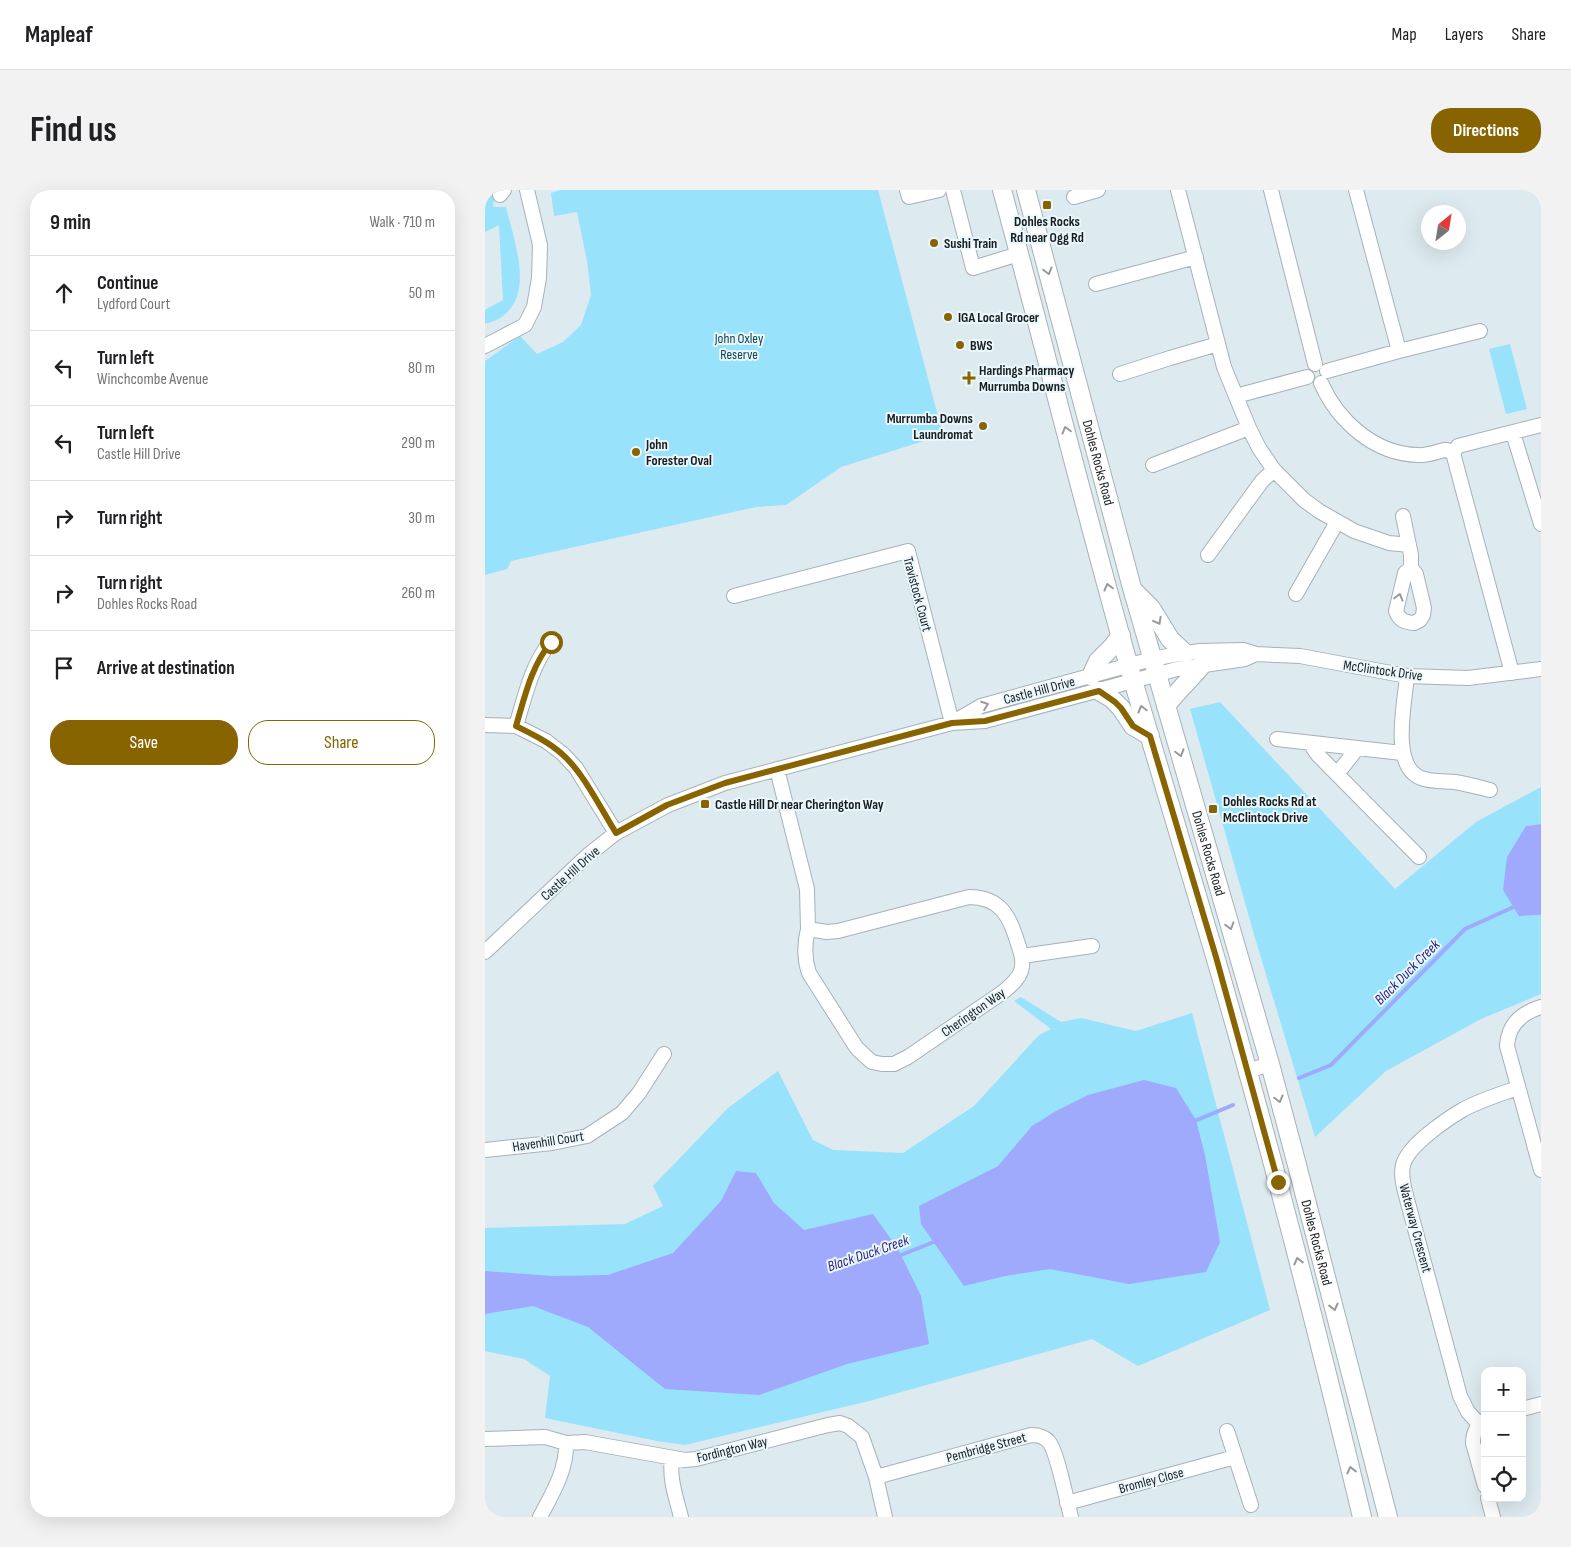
<!DOCTYPE html>
<meta charset="utf-8">
<style>
body{margin:0;font-family:"Sofia Sans Condensed",sans-serif;background:#f2f2f2;color:#202124}
.controls{position:absolute;right:15px;bottom:15px;display:grid;overflow:hidden;border-radius:10px;box-shadow:0 5px 20px #0002}
.controls button{width:45px;height:45px;display:grid;place-items:center;padding:0;border:0;border-bottom:1px solid #e0e0e0;background:#fff;color:#202124;font:25px sans-serif}
.compass{position:absolute;left:936px;top:15px;width:45px;height:45px;border-radius:50%;background:#fff;box-shadow:0 5px 20px #0002;rotate:30deg}
.stop{position:absolute;width:15px;height:15px;margin:-11px;border:4px solid #886400;border-radius:50%;background:#fff}
.stop.end{background:#886400;border-color:#fff;box-shadow:0 1px 5px #0008}
.list{margin:0;padding:0;list-style:none}
h2{display:flex;justify-content:space-between;align-items:center;height:65px;margin:0;padding:0 20px;font-size:21px}
h2 small{font-size:16px;font-weight:400;color:#757577}
.list li{display:grid;grid-template-columns:32px 1fr auto;gap:15px;align-items:center;box-sizing:border-box;height:75px;padding:0 20px;border-top:1px solid #e0e0e0}
.list b{display:block;font-size:19px;white-space:nowrap}
.list p{margin:0;font-size:16px;white-space:nowrap;color:#757577}
.list em{font-size:16px;font-style:normal;color:#757577}
.actions{display:flex;gap:10px;padding:15px 20px}
.actions a{flex:1;padding:11px 0;border:1px solid #886400;border-radius:20px;text-align:center;font-size:18px;color:#886400}
.actions .main{background:#886400;color:#fff}
.icon{flex:none;width:28px;height:28px;fill:none;stroke:currentColor;stroke-width:2;stroke-linecap:round;stroke-linejoin:round}
.map{position:relative;flex:none;width:1056px;height:1327px;overflow:hidden;border-radius:20px}
header{display:flex;align-items:center;gap:30px;box-sizing:border-box;height:70px;padding:0 25px;background:#fff;border-bottom:1px solid #e0e0e0}
header strong{font-size:24px}
nav{display:flex;gap:28px;margin-inline-start:auto;font-size:18px}
.intro{display:flex;align-items:center;justify-content:space-between;box-sizing:border-box;height:120px;padding:0 30px}
h1{margin:0;font-size:35px}
.button{padding:12px 22px;border-radius:20px;background:#886400;color:#fff;font-size:18px;font-weight:700}
main{display:flex;gap:30px;padding:0 30px}
aside{flex:1;background:#fff;border-radius:20px;box-shadow:0 5px 20px #0002}
.map>svg:first-child{display:block}
.green{fill:#98e2fc}
.water{fill:#9faafd}
.lines{fill:none;stroke-linecap:round;stroke-linejoin:round}
.stream{stroke:#9faafd;stroke-width:4}
.minor-casing{stroke:#a6b2b7;stroke-width:16}
.major-casing{stroke:#a6b2b7;stroke-width:20}
.minor{stroke:#fff;stroke-width:14}
.major{stroke:#fff;stroke-width:18}
.oneway{stroke:#97999a}
.route{stroke:#886400;stroke-width:6}
.poi-dot{fill:#886400;stroke:#eaf7fc;stroke-width:2}
.labels{text-anchor:middle;stroke-width:4;stroke-linejoin:round;paint-order:stroke}
.poi-label{font-size:14px;font-weight:bold;fill:#181d1f;stroke:#eaf7fc;text-anchor:start}
.park-label{font-size:14px;fill:#0f4454;stroke:#eaf7fc}
.street-label{font-size:14px;fill:#181d1f;stroke:#eaf7fc}
.water-label{font-size:15px;font-style:italic;fill:#271f7c;stroke:#eaf7fc}
</style>
<header>
<strong>Mapleaf</strong>
<nav><a>Map</a><a>Layers</a><a>Share</a></nav>
</header>
<div class="intro"><h1>Find us</h1><a class="button">Directions</a></div>
<main>
<aside>
<h2>9 min<small>Walk · 710 m</small></h2>
<ul class="list">
<li><svg class="icon" aria-label="ahead" viewBox="0 0 24 24"><path d="M12 20V5M6 11l6-6 6 6"/></svg><div><b>Continue</b><p>Lydford Court</p></div><em>50 m</em></li>
<li><svg class="icon" aria-label="left" viewBox="0 0 24 24"><path d="M17 20v-9H6M10 6l-5 5 5 5"/></svg><div><b>Turn left</b><p>Winchcombe Avenue</p></div><em>80 m</em></li>
<li><svg class="icon" aria-label="left" viewBox="0 0 24 24"><path d="M17 20v-9H6M10 6l-5 5 5 5"/></svg><div><b>Turn left</b><p>Castle Hill Drive</p></div><em>290 m</em></li>
<li><svg class="icon" aria-label="right" viewBox="0 0 24 24"><path d="M7 20v-9h11M14 6l5 5-5 5"/></svg><div><b>Turn right</b></div><em>30 m</em></li>
<li><svg class="icon" aria-label="right" viewBox="0 0 24 24"><path d="M7 20v-9h11M14 6l5 5-5 5"/></svg><div><b>Turn right</b><p>Dohles Rocks Road</p></div><em>260 m</em></li>
<li><svg class="icon" aria-label="arrive" viewBox="0 0 24 24"><path d="M6 21V4h12l-3 4 3 4H6"/></svg><div><b>Arrive at destination</b></div></li>
</ul>
<div class="actions"><a class="main">Save</a><a>Share</a></div>
</aside>
<div class="map">
<svg width="1056" height="1327" viewBox="0 0 1056 1327">
<rect width="100%" height="100%" fill="#ddeaef"/>
<!-- green -->
<path class="green" d="M 0,0 L 10,0 L 8,17 L 21,17 C 28,48 50,102 18,126 C 13,130 6,132 0,134 L 0,120 L 18,110 L 14,35 L 0,42 Z
M 75,0 L 393,0 L 458,245 L 356,277 L 301,315 L 271,317 L 26,371 L 22,379 L 0,385 L 0,171 L 35,146 L 52,164 L 78,152 L 96,135 L 106,105 L 102,71 L 92,22 L 69,26 L 66,3 Z
M 1025,154 L 1042,219 L 1021,224 L 1004,159 Z
M 735,512 L 910,699 L 991,632 L 1056,597 L 1056,634 L 1041,636 L 1034,726 L 1056,725 L 1056,804 L 996,829 L 901,881 L 830,947 L 770,748 L 705,519 Z
M 536,807 L 576,832 L 596,828 L 651,841 L 707,823 L 785,1120 L 653,1176 L 607,1149 L 384,1211 L 200,1255 L 172,1251 L 60,1228 L 65,1186 L 39,1169 L 0,1161 L 0,1038 L 140,1034 L 178,1016 L 168,996 L 243,918 L 293,881 L 328,950 L 348,960 L 418,963 L 489,916 L 554,845 L 566,839 L 529,811 Z"/>
<!-- water -->
<path class="water" d="M 1056,634 L 1056,725 L 1034,726 L 1018,700 L 1022,667 L 1041,636 Z
M 659,890 L 691,898 L 711,930 L 720,965 L 735,1052 L 721,1082 L 644,1094 L 565,1079 L 520,1086 L 479,1096 L 436,1034 L 434,1016 L 513,976 L 547,936 L 571,921 L 603,905 Z
M 251,981 L 271,983 L 289,1013 L 319,1040 L 388,1024 L 413,1059 L 436,1106 L 444,1154 L 362,1174 L 274,1205 L 180,1199 L 103,1137 L 48,1116 L 0,1124 L 0,1081 L 68,1086 L 123,1085 L 188,1063 L 236,1011 Z"/>
<g class="lines">
<!-- stream -->
<path class="stream" d="M 814,888 L 846,875 L 980,739 L 1033,715
M 707,932 L 748,915
M 411,1067 L 451,1051"/>
<!-- minor casing -->
<g class="minor-casing">
<path id="minor" d="M 422,0 L 424,7 L 454,0
M 468,0 L 488,78 L 534,64
M 693,0 L 739,177 L 764,238 L 774,258 L 789,280 L 819,310 L 834,321 L 869,341 L 904,353 L 924,355
M 786,0 L 830,174
M 871,0 L 914,161
M 15,5 L 19,0
M 589,7 L 613,0
M 611,94 L 711,67
M 0,156 L 40,135 L 49,117 L 54,88 L 55,55 L 42,0
M 842,181 L 914,161 L 995,141
M 635,184 L 685,168 L 733,154
M 836,193 C 853,231 889,264 933,265 C 941,266 951,262 959,260 L 962,260 L 968,263 L 1027,483
M 751,206 L 822,187
M 1028,243 L 1056,334
M 968,263 L 973,256 L 1056,235
M 668,275 L 764,238
M 918,326 L 926,365 L 926,378 L 920,383 L 911,421 C 914,430 919,432 929,433 L 935,430 L 938,425 L 939,418 L 931,384 L 926,378
M 723,365 L 777,291 L 789,280
M 811,404 L 852,332
M 249,406 L 423,361 L 467,533
M 922,486 C 920,512 905,576 936,588 C 946,592 959,591 970,592 C 982,594 993,597 1005,600
M 470,531 L 496,516 L 667,469 L 688,465 L 715,461 L 758,460 L 771,464 L 815,466 L 922,486 L 983,488 L 1056,479
M 0,535 L 31,536 L 61,551 L 78,564 L 91,578 L 131,643
M 31,536 C 40,506 46,477 65,452
M 792,549 L 917,563
M 828,553 L 828,558 L 833,565 L 934,667
M 292,579 L 322,699 L 323,739 L 342,742 L 353,741 L 484,707 C 516,707 525,727 533,754 C 536,763 539,771 536,781 C 533,790 525,796 518,802 L 423,867 L 409,874 L 397,874 L 387,872 L 379,865 L 371,857 L 324,783 C 319,768 319,755 323,739
M 852,584 L 868,564 L 870,558
M 0,762 L 103,665 L 131,643 L 183,615 L 240,593 L 467,533 L 500,531 L 692,479 L 760,469 L 771,464
M 537,766 L 607,756
M 1056,817 C 1036,823 1023,835 1022,856 L 1056,980
M 762,881 L 785,874
M 0,960 L 67,953 L 102,946 L 137,923 L 154,903 L 179,864
M 1037,1219 L 1056,1214
M 1000,1230 C 991,1236 988,1243 988,1253 L 1000,1296
M 994,1234 L 983,1222 L 975,1206 L 923,1013 C 920,1001 915,987 918,975 C 923,955 962,929 979,919 C 996,910 1015,904 1033,898
M 742,1241 L 766,1315
M 0,1249 L 60,1247 L 81,1253 L 100,1252 L 200,1270 L 211,1269 L 343,1235 L 355,1233 L 363,1236 L 377,1247 L 391,1287 L 400,1327
M 187,1268 C 184,1289 191,1307 196,1327
M 391,1287 L 546,1245 C 553,1245 559,1246 564,1252 C 572,1261 582,1312 586,1327
M 1003,1308 L 1008,1327
M 582,1313 L 750,1267
M 55,1327 C 67,1304 82,1280 81,1253"/>
</g>
<!-- major casing -->
<g class="major-casing">
<g id="major">
<path d="M 517,0 C 561,162 601,326 647,487 C 674,580 703,673 730,766 C 784,951 832,1139 877,1327"/>
<path id="s1" d="M 541,0 L 647,398 L 785,874 L 812,975 L 903,1327"/>
<path d="M 649,401 L 666,418 L 685,449 L 700,463"/>
<path d="M 606,486 L 613,471 L 628,456 L 636,445"/>
<path d="M 614,501 L 626,508 L 636,518 L 648,536 L 665,546"/>
<path d="M 681,516 C 692,501 706,489 717,475"/>
</g>
</g>
<!-- minor -->
<use href="#minor" class="minor"/>
<!-- major -->
<use href="#major" class="major"/>
</g>
<!-- one-way arrows -->
<defs><path id="oneway-chevron" d="M-2-3.5L2.5 0L-2 3.5" fill="none" stroke-width="1.6" stroke-linecap="round" stroke-linejoin="round" transform="scale(1.25)"/></defs>
<g class="oneway">
<use href="#oneway-chevron" transform="translate(563 81) rotate(75)"/>
<use href="#oneway-chevron" transform="translate(581 240) rotate(-105)"/>
<use href="#oneway-chevron" transform="translate(623 397) rotate(-105)"/>
<use href="#oneway-chevron" transform="translate(914 407) rotate(-75)"/>
<use href="#oneway-chevron" transform="translate(673 431) rotate(61)"/>
<use href="#oneway-chevron" transform="translate(500 515) rotate(-20)"/>
<use href="#oneway-chevron" transform="translate(657 519) rotate(-106)"/>
<use href="#oneway-chevron" transform="translate(695 563) rotate(74)"/>
<use href="#oneway-chevron" transform="translate(745 736) rotate(74)"/>
<use href="#oneway-chevron" transform="translate(794 909) rotate(75)"/>
<use href="#oneway-chevron" transform="translate(813 1071) rotate(-104)"/>
<use href="#oneway-chevron" transform="translate(849 1117) rotate(76)"/>
<use href="#oneway-chevron" transform="translate(866 1280) rotate(-104)"/>
</g>
<g class="lines">
<!-- route -->
<path class="route" d="M 66,452 C 46,477 40,506 31,536 C 47,544 64,552 77,564 C 98,582 116,619 131,643 L 182,615 L 240,593 L 467,533 L 500,531 L 614,501 L 630,512 L 636,518 L 648,536 L 665,546 L 731,767 L 793,992"/>
</g>
<!-- markers -->
<g class="poi-dot">
<rect x="557" y="10" width="10" height="10" rx="2.5"/>
<circle cx="449" cy="53" r="5"/>
<circle cx="463" cy="127" r="5"/>
<circle cx="475" cy="155" r="5"/>
<path d="M481.5 180.5h5v5h5v5h-5v5h-5v-5h-5v-5h5z"/>
<circle cx="498" cy="236" r="5"/>
<circle cx="151" cy="262" r="5"/>
<rect x="215" y="609" width="10" height="10" rx="2.5"/>
<rect x="723" y="614" width="10" height="10" rx="2.5"/>
</g>
<g class="labels">
<!-- poi labels -->
<g class="poi-label">
<text x="562" y="36" text-anchor="middle">Dohles Rocks<tspan x="562" dy="16">Rd near Ogg Rd</tspan></text>
<text x="459" y="58">Sushi Train</text>
<text x="473" y="132">IGA Local Grocer</text>
<text x="485" y="160">BWS</text>
<text x="494" y="185">Hardings Pharmacy<tspan x="494" dy="16">Murrumba Downs</tspan></text>
<text x="488" y="233" text-anchor="end">Murrumba Downs<tspan x="488" dy="16">Laundromat</tspan></text>
<text x="161" y="259">John<tspan x="161" dy="16">Forester Oval</tspan></text>
<text x="738" y="616">Dohles Rocks Rd at<tspan x="738" dy="16">McClintock Drive</tspan></text>
<text x="230" y="619">Castle Hill Dr near Cherington Way</text>
</g>
<!-- park labels -->
<g class="park-label">
<text x="254" y="153">John Oxley<tspan x="254" dy="16">Reserve</tspan></text>
</g>
<!-- street labels -->
<g class="street-label">
<text dy="5" stroke="none"><textPath href="#s1" startOffset="282">Dohles Rocks Road</textPath></text>
<text transform="translate(433 404) rotate(75)" y="5">Travistock Court</text>
<text transform="translate(898 480) rotate(8)" y="5">McClintock Drive</text>
<text transform="translate(554 500) rotate(-15)" y="5">Castle Hill Drive</text>
<text dy="5" stroke="none"><textPath href="#s1" startOffset="688">Dohles Rocks Road</textPath></text>
<text transform="translate(85 683) rotate(-42)" y="5">Castle Hill Drive</text>
<text transform="translate(488 822) rotate(-35)" y="5">Cherington Way</text>
<text transform="translate(63 951) rotate(-9)" y="5">Havenhill Court</text>
<text transform="translate(931 1038) rotate(75)" y="5">Waterway Crescent</text>
<text dy="5" stroke="none"><textPath href="#s1" startOffset="1092">Dohles Rocks Road</textPath></text>
<text transform="translate(501 1257) rotate(-15)" y="5">Pembridge Street</text>
<text transform="translate(247 1259) rotate(-14)" y="5">Fordington Way</text>
<text transform="translate(666 1290) rotate(-15)" y="5">Bromley Close</text>
</g>
<!-- water labels -->
<g class="water-label">
<text transform="translate(922 782) rotate(-45)" y="5">Black Duck Creek</text>
<text transform="translate(383 1063) rotate(-19)" y="5">Black Duck Creek</text>
</g>
</g>
</svg>
<div class="controls">
<button>+</button>
<button>−</button>
<button><svg class="icon" aria-label="locate" viewBox="0 0 24 24"><circle cx="12" cy="12" r="6"/><path d="M12 2v4M12 18v4M2 12h4M18 12h4"/></svg></button>
</div>
<svg class="compass" viewBox="-18 -18 36 36"><path d="M0-13l5 13h-10z" fill="#e53935"/><path d="M0 13l5-13h-10z" fill="#757577"/></svg>
<div class="stop" style="left:66px;top:452px"></div>
<div class="stop end" style="left:793px;top:992px"></div>
</div>
</main>
